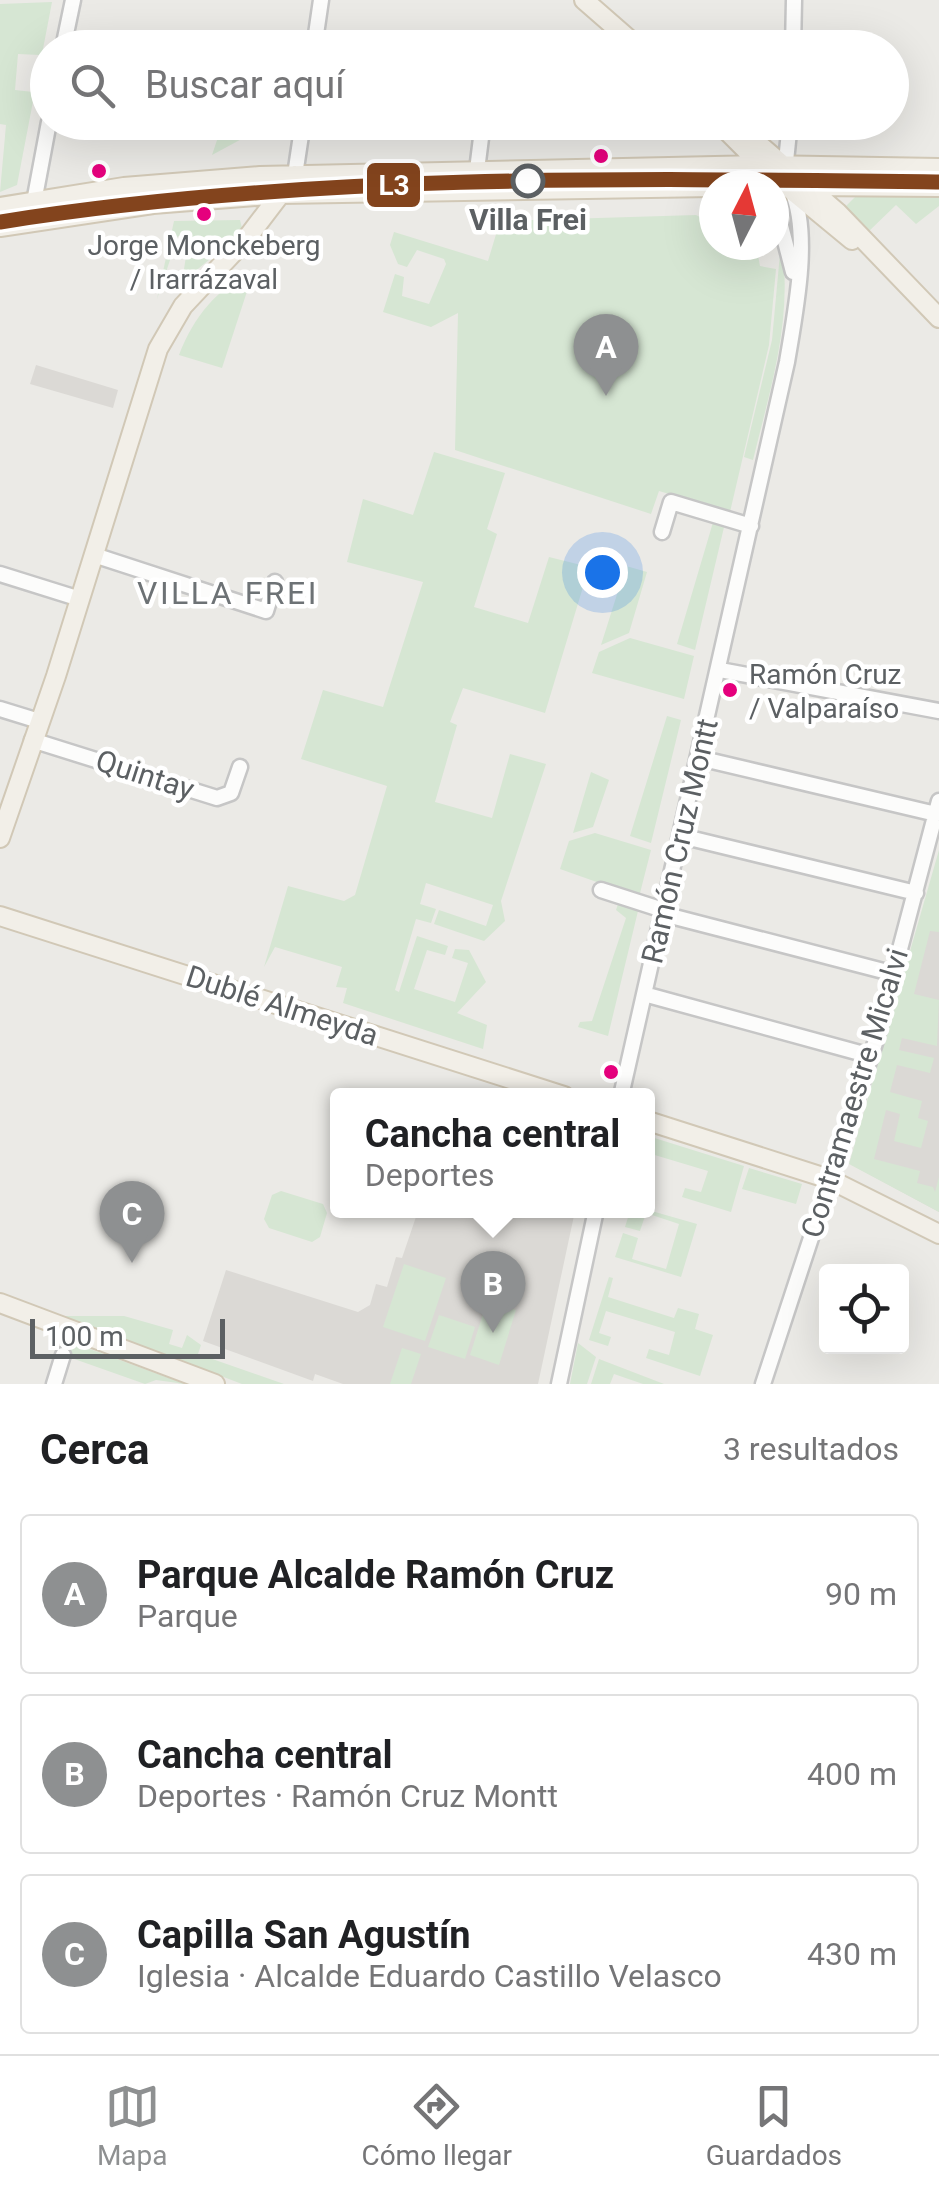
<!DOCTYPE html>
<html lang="es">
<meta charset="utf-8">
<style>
body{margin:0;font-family:Roboto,sans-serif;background:#f2f2f2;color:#202124}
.controls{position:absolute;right:30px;bottom:30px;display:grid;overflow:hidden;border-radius:10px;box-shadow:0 10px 40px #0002}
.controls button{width:90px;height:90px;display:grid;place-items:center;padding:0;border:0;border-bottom:2px solid #e0e0e0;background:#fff;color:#202124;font:50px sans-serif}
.compass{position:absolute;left:699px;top:170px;width:90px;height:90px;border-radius:50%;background:#fff;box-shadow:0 10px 40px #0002;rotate:6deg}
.scale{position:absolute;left:30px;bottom:25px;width:195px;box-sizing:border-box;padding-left:10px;border:5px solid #5c6063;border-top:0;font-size:28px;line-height:35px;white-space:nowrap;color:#5c6063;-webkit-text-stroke:8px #fff;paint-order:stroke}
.you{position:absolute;left:602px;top:572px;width:35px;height:35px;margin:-25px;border:8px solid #fff;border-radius:50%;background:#1a73e8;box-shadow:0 0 0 15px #1a73e833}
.badge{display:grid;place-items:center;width:65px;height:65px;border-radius:50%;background:#8e9091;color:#fff;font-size:32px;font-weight:700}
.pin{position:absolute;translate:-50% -82px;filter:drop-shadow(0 2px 5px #0008)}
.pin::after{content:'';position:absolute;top:52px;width:35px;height:30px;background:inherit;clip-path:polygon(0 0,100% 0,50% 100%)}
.popup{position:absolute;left:330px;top:1088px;width:325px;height:130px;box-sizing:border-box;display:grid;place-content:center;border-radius:10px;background:#fff;filter:drop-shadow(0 2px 8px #0005);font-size:32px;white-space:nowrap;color:#757577}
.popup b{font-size:38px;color:#202124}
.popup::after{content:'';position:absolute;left:50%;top:100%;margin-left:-20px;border:20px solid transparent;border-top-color:#fff}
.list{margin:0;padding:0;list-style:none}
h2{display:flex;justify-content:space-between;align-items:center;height:130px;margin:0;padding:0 40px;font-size:42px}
h2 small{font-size:32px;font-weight:400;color:#757577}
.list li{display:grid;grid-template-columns:65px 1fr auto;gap:30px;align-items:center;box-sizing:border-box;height:160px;margin:0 20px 20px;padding:0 20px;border:2px solid #e0e0e0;border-radius:10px}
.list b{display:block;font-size:38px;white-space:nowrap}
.list p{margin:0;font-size:32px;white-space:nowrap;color:#757577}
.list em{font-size:32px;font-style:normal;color:#757577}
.icon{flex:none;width:55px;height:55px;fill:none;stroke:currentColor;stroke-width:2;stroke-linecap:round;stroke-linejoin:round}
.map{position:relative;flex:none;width:939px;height:1384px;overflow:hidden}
.search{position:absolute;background:#fff;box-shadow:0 10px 40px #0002;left:30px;right:30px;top:30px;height:110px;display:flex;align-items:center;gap:25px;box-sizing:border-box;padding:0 35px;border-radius:55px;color:#757577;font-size:38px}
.sheet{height:670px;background:#fff}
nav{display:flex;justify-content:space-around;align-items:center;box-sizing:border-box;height:140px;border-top:2px solid #e0e0e0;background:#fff;font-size:28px;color:#757577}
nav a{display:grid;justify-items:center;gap:5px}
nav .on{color:#8e9091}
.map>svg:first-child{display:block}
.education{fill:#dbd9d5}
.green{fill:#d6e6d3;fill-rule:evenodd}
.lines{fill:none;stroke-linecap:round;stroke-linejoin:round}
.minor-casing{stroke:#c6c6c6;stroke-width:19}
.major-casing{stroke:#d1c8b6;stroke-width:22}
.minor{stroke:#fcfcfb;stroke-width:14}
.major{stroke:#f2efe8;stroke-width:18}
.metro-1-casing{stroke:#fff;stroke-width:22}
.metro-1{stroke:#83441d;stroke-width:15}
.bus-dot{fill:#e5007d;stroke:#fff;stroke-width:4}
.stop-dot{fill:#fff;stroke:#5c6063;stroke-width:5}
.labels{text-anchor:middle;stroke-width:9;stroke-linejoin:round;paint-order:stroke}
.bus-label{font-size:28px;fill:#5c6063;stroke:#fff}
.stop-label{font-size:30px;font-weight:bold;fill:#5c6063;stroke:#fff}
.street-label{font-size:30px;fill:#5c6063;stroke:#fff}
.neighbourhood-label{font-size:32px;letter-spacing:2.5px;fill:#6d7275;stroke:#fff}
.line-badge{stroke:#fff;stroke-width:4}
.badge-label{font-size:28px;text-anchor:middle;font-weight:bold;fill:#fff}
</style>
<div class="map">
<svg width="939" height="1384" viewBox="0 0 939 1384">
<rect width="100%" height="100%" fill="#ebeae6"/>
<!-- education -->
<path class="education" d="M 36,365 L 118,390 L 113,408 L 30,384 Z
M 939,873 L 939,1212 L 852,1165 Z
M 418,1211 L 575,1211 L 538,1384 L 343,1384 L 315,1374 L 313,1381 L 203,1341 L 226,1270 L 358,1312 L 370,1305 L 376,1284 L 387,1287 L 396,1257 L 402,1258 Z"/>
<!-- green -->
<path class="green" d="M 52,2 L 17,185 L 0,192 L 6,125 L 0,124 L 0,4 ZM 18,54 L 40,55 L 33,92 L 15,90 Z
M 259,123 L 264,127 L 212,155 L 220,131 Z
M 857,195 L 939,197 L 939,206 L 916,224 L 896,205 L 867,233 L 843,209 Z
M 696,215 L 714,224 L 714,245 L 756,245 L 760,266 L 776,269 L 769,345 L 730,512 L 659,491 L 651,514 L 455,450 L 458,313 L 431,327 L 383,312 L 395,274 L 404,277 L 402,296 L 429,304 L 446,264 L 444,259 L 417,250 L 407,267 L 398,264 L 390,245 L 394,232 L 488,261 L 500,221 Z
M 240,220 L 243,232 L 182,282 L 189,237 L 178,236 L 157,299 L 174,221 Z
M 781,243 C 794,316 770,390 753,460 L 744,457 L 772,340 Z
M 254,270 L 222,368 L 179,355 C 194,316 217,289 254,270 Z
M 434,452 L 505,473 L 487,529 L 497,534 L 474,607 L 528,623 L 549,557 L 589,567 L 545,713 L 463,688 L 450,722 L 457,725 L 435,802 L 492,818 L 510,754 L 546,764 L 501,901 L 505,921 L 484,941 L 434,924 L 439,910 L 486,926 L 493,905 L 426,883 L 420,904 L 436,909 L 431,923 L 416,919 L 395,990 L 399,992 L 417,936 L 448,946 L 445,955 L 427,950 L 414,989 L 455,1002 L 468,963 L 452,958 L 455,949 L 469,950 L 486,982 L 457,1013 L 487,1025 L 483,1049 L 343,1003 L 347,988 L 336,987 L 342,967 L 275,947 L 264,967 L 288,886 L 344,901 L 355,895 L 387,786 L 301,759 L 323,690 L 383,707 L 423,582 L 347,562 L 363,499 L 413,515 Z
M 714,519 L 725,523 L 695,650 L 677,644 Z
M 626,566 L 647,572 L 629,633 L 601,645 Z
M 630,638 L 694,656 L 684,699 L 592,673 L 599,652 Z
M 667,716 L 681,720 L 651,843 L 630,836 Z
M 591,772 L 609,780 L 593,827 L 573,833 Z
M 595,833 L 651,850 L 639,897 L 560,869 L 569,841 Z
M 939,850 L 939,932 L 930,931 L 914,994 L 939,1000 L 937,1046 L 902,1038 L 899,1050 L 934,1058 L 930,1073 L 897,1065 L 890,1092 L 922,1101 L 918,1118 L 928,1121 L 921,1148 L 894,1141 L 900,1114 L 886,1110 L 874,1159 L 920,1171 L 917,1183 L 933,1187 L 935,1192 L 939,1177 L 939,1212 L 849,1164 Z
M 618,904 L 638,911 L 608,1036 L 578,1027 L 580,1022 L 592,1021 L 626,918 L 616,910 Z
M 648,1136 L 744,1166 L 731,1212 L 682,1197 L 685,1188 L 701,1192 L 708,1171 L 648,1153 Z
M 749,1168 L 802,1184 L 796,1204 L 742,1189 Z
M 281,1191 L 323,1204 L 327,1213 L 320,1237 L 312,1242 L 269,1228 L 264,1219 L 272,1195 Z
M 648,1210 L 697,1224 L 681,1277 L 615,1257 L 623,1233 L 638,1238 L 632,1259 L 666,1269 L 679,1224 L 646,1213 L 640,1231 L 625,1227 L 630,1211 Z
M 404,1264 L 446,1278 L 425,1341 L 383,1327 Z
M 609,1277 L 613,1278 L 608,1297 L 674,1318 L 678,1308 L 699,1314 L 695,1329 L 713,1335 L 700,1376 L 646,1358 L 649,1349 L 669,1355 L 675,1332 L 606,1311 L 599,1333 L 611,1337 L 608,1346 L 589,1340 Z
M 487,1301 L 516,1310 L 499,1365 L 470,1355 Z
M 439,1315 L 475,1327 L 465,1359 L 428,1347 Z
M 63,1316 L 124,1316 L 173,1330 L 169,1344 L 182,1348 L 187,1335 L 201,1345 L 198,1354 L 284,1384 L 242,1384 Z
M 68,1341 L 185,1384 L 156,1380 L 145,1384 L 63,1355 Z
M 578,1343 L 596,1357 L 587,1384 L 570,1384 Z
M 402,1348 L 421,1354 L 411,1384 L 390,1384 Z
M 599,1359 L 664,1384 L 643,1384 L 614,1374 L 610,1384 L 591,1384 Z"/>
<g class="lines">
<!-- minor casing -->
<g class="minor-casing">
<path id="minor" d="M 63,48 L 73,0
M 314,48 L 321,0
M 793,48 L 794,0
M 477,170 L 483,122
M 785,171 L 790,122
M 295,175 L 303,122
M 774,199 L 793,272
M 34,202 L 49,122
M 662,532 L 671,502 L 751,526
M 94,555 L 266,611 L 275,582
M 0,574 L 80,599
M 720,670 L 939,711
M 0,709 L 39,721
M 32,740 L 217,798 L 231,793 L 240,767
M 699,758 L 936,814
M 681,836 L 916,893
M 601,890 L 663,910
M 663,914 L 895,974
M 644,994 L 871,1056
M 621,1096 L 787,362 C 795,314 811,236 792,191
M 54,1384 L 63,1355
M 559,1384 L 596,1210
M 763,1384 L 876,1040 L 939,801"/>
</g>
<!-- major casing -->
<g class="major-casing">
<path id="major" d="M 584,0 L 639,48
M 718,122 L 761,165 L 852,240
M 733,122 L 837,212 L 939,318
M 805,186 L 939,187
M 0,207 L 124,187 L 260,176 L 761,165 L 939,168
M 0,227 L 153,204 L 281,194 L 714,187
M 0,838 L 56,676 L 158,349 L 183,306 L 247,238 L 295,175
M 0,916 L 564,1096
M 648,1121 L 829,1179 L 939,1234
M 0,1303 L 215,1384"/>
</g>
<!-- minor -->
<use href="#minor" class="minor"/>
<!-- major -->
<use href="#major" class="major"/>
<!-- metro-1 casing -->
<g class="metro-1-casing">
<path id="metro-1" d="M 0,222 C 308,173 628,178 939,182"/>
</g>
<!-- metro-1 -->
<use href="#metro-1" class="metro-1"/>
</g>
<!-- markers -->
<g class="bus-dot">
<circle cx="601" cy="156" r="9"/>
<circle cx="99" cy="171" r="9"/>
<circle cx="204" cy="214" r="9"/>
<circle cx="730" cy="690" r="9"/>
<circle cx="611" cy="1072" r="9"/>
</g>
<circle class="stop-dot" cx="528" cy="181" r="15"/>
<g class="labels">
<!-- bus labels -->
<g class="bus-label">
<text x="204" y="255">Jorge Monckeberg<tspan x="204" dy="34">/ Irarrázaval</tspan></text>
<text x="749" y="684" text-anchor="start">Ramón Cruz<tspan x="749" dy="34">/ Valparaíso</tspan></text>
</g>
<!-- stop labels -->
<g class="stop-label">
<text x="528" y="230">Villa Frei</text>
</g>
<!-- street labels -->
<g class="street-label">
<text transform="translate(145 775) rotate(18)" y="10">Quintay</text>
<text transform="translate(680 841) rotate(-77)" y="10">Ramón Cruz Montt</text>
<text transform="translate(282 1006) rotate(18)" y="10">Dublé Almeyda</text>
<text transform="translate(855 1093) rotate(-73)" y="10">Contramaestre Micalvi</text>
</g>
<!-- neighbourhood labels -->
<g class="neighbourhood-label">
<text x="228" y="604">VILLA FREI</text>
</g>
</g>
<rect class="line-badge" x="365" y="161" width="57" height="48" rx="10" fill="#83441d"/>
<g class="badge-label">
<text x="394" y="195">L3</text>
</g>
</svg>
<div class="controls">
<button><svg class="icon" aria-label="locate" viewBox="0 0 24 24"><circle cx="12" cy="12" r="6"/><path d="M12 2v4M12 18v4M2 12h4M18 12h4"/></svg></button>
</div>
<svg class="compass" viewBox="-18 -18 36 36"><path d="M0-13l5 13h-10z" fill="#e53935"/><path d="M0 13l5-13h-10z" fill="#757577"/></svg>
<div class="scale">100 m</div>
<div class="you"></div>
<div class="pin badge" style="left:606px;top:396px">A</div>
<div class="pin badge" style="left:493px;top:1333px">B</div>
<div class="popup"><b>Cancha central</b>Deportes</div>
<div class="pin badge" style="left:132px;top:1263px">C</div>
<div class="search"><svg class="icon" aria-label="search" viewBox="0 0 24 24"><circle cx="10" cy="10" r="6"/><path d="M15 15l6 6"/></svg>Buscar aquí</div>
</div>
<section class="sheet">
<h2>Cerca<small>3 resultados</small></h2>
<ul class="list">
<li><span class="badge">A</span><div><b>Parque Alcalde Ramón Cruz</b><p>Parque</p></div><em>90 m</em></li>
<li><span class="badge">B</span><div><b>Cancha central</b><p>Deportes · Ramón Cruz Montt</p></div><em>400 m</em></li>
<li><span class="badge">C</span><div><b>Capilla San Agustín</b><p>Iglesia · Alcalde Eduardo Castillo Velasco</p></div><em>430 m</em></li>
</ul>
</section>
<nav>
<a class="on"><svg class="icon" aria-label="map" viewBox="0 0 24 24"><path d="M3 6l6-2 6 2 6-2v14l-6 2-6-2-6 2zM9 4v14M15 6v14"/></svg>Mapa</a>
<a><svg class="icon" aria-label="directions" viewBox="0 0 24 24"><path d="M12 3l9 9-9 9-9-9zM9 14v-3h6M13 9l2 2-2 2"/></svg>Cómo llegar</a>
<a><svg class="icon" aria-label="saved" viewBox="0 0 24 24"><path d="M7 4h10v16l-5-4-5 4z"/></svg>Guardados</a>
</nav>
